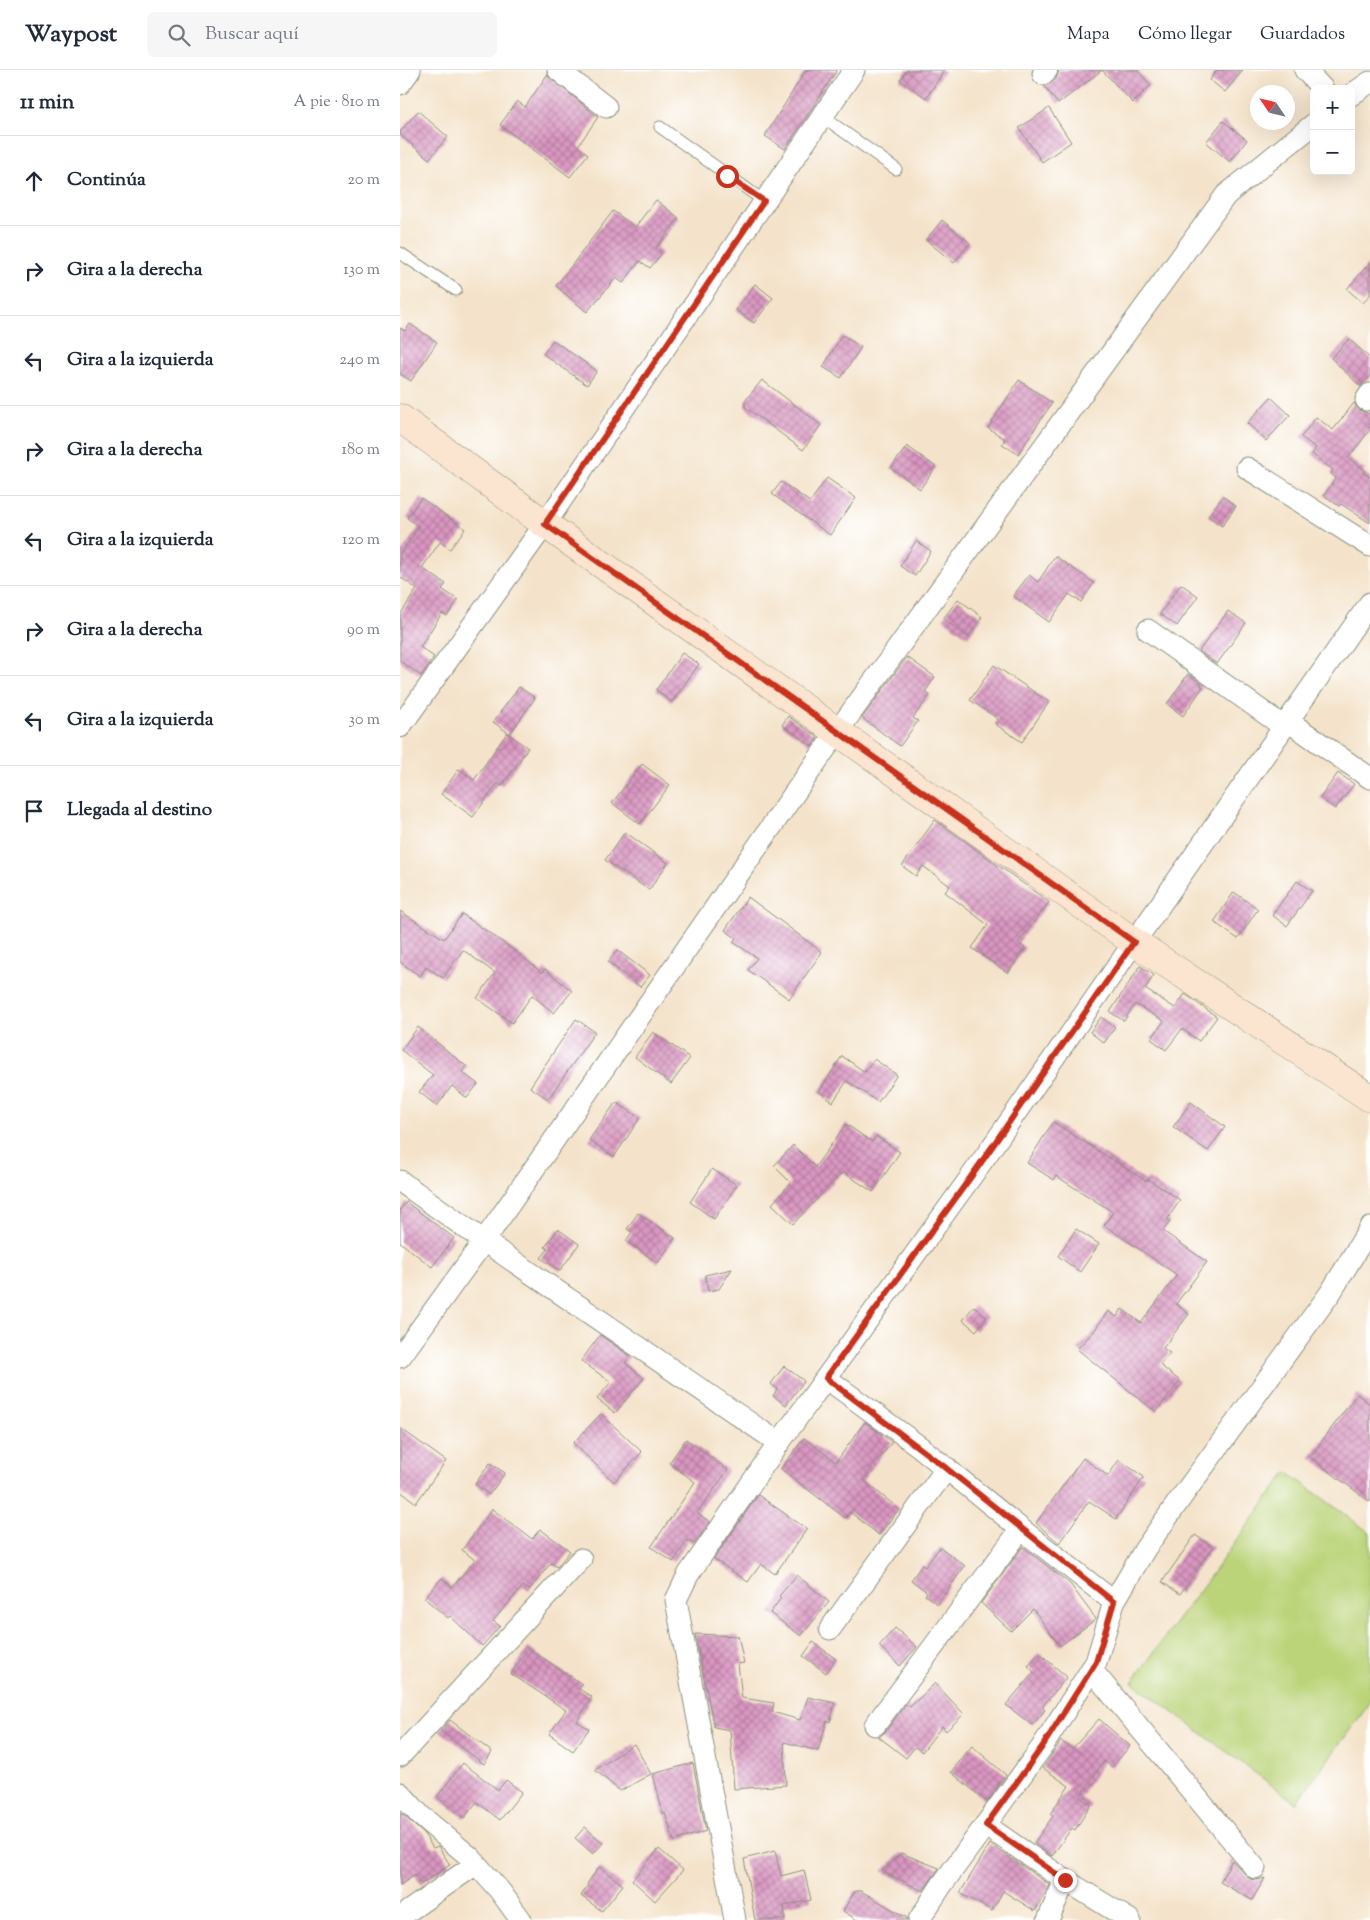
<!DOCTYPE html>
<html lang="es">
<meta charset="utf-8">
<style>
body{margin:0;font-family:"Sorts Mill Goudy",serif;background:#f6f6f7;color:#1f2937}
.controls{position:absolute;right:15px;top:15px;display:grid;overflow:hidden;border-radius:8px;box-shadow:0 5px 20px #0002}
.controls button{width:45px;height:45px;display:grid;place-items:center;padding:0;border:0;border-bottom:1px solid #e0e1e3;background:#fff;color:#1f2937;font:25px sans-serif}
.compass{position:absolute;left:850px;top:15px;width:45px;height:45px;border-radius:50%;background:#fff;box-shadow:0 5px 20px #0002;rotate:305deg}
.stop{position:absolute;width:15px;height:15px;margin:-11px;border:4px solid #c8321e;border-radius:50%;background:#fff}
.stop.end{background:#c8321e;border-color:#fff;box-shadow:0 1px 5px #0008}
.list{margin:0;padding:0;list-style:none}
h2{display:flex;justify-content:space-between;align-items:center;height:65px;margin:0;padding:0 20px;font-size:21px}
h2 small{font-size:16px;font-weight:400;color:#747a83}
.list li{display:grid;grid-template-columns:32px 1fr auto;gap:15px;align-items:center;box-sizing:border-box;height:90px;padding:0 20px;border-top:1px solid #e0e1e3}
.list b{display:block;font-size:19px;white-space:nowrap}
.list em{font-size:16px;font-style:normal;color:#747a83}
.icon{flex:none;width:28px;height:28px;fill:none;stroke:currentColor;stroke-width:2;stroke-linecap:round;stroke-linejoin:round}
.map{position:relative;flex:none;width:970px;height:1850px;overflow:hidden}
header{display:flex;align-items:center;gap:30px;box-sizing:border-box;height:70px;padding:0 25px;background:#fff;border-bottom:1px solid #e0e1e3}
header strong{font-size:24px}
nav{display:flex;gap:28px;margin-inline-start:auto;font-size:18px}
.search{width:350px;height:45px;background:#f6f6f7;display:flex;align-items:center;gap:12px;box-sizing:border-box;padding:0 18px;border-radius:8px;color:#747a83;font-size:19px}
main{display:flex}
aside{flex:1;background:#fff}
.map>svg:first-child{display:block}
.pitch{fill:#bbd479;stroke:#6d8856}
.building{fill:url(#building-cross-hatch)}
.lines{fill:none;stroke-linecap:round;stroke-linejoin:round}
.lane-casing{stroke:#8a907f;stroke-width:13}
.street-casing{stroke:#8a907f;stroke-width:23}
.secondary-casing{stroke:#8a907f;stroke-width:29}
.lane{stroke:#fff;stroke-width:11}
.street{stroke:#fff;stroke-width:21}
.secondary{stroke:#fce5d0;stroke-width:28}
.route{stroke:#c8321e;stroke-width:6}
</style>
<header>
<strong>Waypost</strong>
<div class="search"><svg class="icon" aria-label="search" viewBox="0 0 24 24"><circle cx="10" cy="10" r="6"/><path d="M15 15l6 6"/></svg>Buscar aquí</div>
<nav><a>Mapa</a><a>Cómo llegar</a><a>Guardados</a></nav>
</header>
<main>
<aside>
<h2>11 min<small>A pie · 810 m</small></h2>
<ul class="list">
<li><svg class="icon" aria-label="ahead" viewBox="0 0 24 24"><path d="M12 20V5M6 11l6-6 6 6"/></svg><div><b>Continúa</b></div><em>20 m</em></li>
<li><svg class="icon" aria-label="right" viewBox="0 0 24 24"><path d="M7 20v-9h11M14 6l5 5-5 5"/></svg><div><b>Gira a la derecha</b></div><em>130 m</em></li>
<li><svg class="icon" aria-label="left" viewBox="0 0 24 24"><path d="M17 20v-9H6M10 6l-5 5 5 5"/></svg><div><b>Gira a la izquierda</b></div><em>240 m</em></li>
<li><svg class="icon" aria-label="right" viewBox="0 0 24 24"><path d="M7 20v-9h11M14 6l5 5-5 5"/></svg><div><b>Gira a la derecha</b></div><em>180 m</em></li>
<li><svg class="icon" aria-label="left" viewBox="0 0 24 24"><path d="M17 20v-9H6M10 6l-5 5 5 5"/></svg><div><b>Gira a la izquierda</b></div><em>120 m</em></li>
<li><svg class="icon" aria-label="right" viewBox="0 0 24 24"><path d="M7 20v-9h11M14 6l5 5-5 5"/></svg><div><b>Gira a la derecha</b></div><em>90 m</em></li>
<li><svg class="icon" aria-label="left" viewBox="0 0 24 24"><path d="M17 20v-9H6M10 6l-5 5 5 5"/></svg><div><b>Gira a la izquierda</b></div><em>30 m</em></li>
<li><svg class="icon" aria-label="arrive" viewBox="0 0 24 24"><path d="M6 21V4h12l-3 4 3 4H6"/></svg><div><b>Llegada al destino</b></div></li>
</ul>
</aside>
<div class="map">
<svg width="970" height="1850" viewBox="0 0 970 1850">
<defs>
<pattern id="building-cross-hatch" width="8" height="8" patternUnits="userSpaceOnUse" patternTransform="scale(1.25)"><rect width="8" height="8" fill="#da96c1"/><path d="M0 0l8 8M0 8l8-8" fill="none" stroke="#b07c9e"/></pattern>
</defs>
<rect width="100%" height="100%" fill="#fff"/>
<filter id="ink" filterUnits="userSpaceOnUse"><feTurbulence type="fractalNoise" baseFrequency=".02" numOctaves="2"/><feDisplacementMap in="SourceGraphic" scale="10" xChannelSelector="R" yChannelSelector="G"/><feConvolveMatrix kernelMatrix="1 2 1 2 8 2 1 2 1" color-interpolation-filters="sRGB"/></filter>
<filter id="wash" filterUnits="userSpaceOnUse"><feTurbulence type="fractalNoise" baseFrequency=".0096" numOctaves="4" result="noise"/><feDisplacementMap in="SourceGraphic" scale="20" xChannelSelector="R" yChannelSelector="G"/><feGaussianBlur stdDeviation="1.12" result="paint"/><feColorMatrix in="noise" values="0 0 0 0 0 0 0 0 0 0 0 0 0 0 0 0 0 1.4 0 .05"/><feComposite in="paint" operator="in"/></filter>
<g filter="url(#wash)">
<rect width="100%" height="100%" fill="#f4e3ca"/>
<!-- pitch -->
<path class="pitch" d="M 887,1402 L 970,1463 L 970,1633 L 896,1733 L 732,1612 Z"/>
<g id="blocks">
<!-- building -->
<path class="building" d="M 406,0 L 437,0 L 385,79 L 365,66 Z
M 507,0 L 545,0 L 526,28 L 500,10 Z
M 659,0 L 702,0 L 658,34 L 644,16 L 651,13 L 656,9 Z
M 702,0 L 737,0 L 751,15 L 733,33 Z
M 817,0 L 843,0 L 825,22 L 810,10 Z
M 147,5 L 198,47 L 178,76 L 188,84 L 170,107 L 100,55 L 117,31 L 125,37 Z
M 649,38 L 671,72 L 642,92 L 619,58 Z
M 18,41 L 48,67 L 29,89 L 0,65 L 0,62 Z
M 823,51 L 847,70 L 830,92 L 806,72 Z
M 256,130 L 279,148 L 256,178 L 262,183 L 250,198 L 240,191 L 223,213 L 216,208 L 187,242 L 156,216 L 213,141 L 235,157 Z
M 542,150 L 570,173 L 554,193 L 526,170 Z
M 970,192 L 970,225 L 963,233 L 947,219 Z
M 355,214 L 373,228 L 354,253 L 336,240 Z
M 10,254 L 37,272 L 11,311 L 0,304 L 0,258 L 5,261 Z
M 442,265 L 461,277 L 441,308 L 423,297 Z
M 949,269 L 970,288 L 970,307 L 960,316 L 931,288 Z
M 153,270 L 197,301 L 187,315 L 143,284 Z
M 362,310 L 421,355 L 403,380 L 345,337 L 345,331 Z
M 619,310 L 652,333 L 618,384 L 602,374 L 605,369 L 588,358 Z
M 871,327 L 890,345 L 866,371 L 847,353 Z
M 954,333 L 959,340 L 970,344 L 970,360 L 948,388 L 965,400 L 963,403 L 970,407 L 970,453 L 941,434 L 939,436 L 924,425 L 936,408 L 931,404 L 933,400 L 912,384 L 916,378 L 901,367 L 916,347 L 933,360 Z
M 507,376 L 536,397 L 520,419 L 491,398 Z
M 427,408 L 456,428 L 430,465 L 372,424 L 381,412 L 410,432 Z
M 823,426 L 836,436 L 822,456 L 808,446 Z
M 21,428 L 65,459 L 50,479 L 40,472 L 22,498 L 46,514 L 42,519 L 58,530 L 47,546 L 42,543 L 20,577 L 34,587 L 21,606 L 0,591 L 0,545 L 17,519 L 0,507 L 0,484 L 19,457 L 7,448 Z
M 516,471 L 531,481 L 515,506 L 500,496 Z
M 655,486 L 694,513 L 681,532 L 669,524 L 649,552 L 613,526 L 629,505 L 638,512 Z
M 781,514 L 798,526 L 777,556 L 760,544 Z
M 558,529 L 582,547 L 568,567 L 543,549 Z
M 828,541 L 846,553 L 817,594 L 799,581 Z
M 282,583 L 299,594 L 272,632 L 256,620 Z
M 507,587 L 535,607 L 525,622 L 530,625 L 513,648 L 518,651 L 500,676 L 462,648 Z
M 594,595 L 649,632 L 622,672 L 595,654 L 598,649 L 570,630 Z
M 788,604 L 802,614 L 801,616 L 803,617 L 783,646 L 767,634 Z
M 119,617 L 135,628 L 110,664 L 93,652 Z
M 388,646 L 418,667 L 412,676 L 382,655 Z
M 107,663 L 128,678 L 102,716 L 98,713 L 73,747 L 41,724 L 59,699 L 74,710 Z
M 242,694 L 270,715 L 240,754 L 212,733 Z
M 938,703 L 954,714 L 935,739 L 920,728 Z
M 535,750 L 649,832 L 618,873 L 625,878 L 608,903 L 572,878 L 588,855 L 545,822 L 550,816 L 523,796 L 516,806 L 502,796 Z
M 225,762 L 268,793 L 249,820 L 205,790 Z
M 897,811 L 912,821 L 887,856 L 872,845 Z
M 834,822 L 858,839 L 838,869 L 814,852 Z
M 348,827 L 422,882 L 389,929 L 348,900 L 357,888 L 333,872 L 336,868 L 325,860 Z
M 0,841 L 44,869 L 62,844 L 118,883 L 142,903 L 145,899 L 172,921 L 154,943 L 132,925 L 112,953 L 77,928 L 95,903 L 63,880 L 43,908 L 26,897 L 20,906 L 0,892 Z
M 217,880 L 250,905 L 240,917 L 208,892 Z
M 740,896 L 754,905 L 745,919 L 775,938 L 785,924 L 817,947 L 799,971 L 782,959 L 766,980 L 751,969 L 764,951 L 735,934 L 724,951 L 710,942 Z
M 701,947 L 715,957 L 704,973 L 690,962 Z
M 176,949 L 195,962 L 148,1029 L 130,1017 Z
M 18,957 L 67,997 L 62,1002 L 78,1014 L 67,1028 L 52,1016 L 37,1036 L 19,1022 L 33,1005 L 1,980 Z
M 253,962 L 290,988 L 271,1014 L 235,987 Z
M 442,986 L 465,1002 L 474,989 L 497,1005 L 478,1032 L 447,1011 L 433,1032 L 419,1022 Z
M 216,1032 L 240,1048 L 214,1087 L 189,1070 Z
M 791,1032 L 825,1057 L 808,1081 L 773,1057 Z
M 653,1052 L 746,1111 L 748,1109 L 780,1130 L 767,1150 L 770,1152 L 763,1161 L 807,1192 L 776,1234 L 789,1244 L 763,1278 L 770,1283 L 760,1295 L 780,1311 L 756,1342 L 677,1279 L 694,1261 L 708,1241 L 717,1247 L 722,1239 L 741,1253 L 777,1205 L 704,1155 L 713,1142 L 656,1106 L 654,1110 L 627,1093 Z
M 446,1054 L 472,1072 L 476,1066 L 500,1082 L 473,1122 L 443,1102 L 393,1154 L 372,1134 L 391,1113 L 374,1096 L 393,1075 L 415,1097 Z
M 312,1099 L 337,1115 L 314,1149 L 290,1132 Z
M 6,1132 L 54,1168 L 32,1197 L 0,1172 L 0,1140 Z
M 238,1143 L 275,1168 L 258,1193 L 226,1171 L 232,1162 L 227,1159 Z
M 158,1159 L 179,1174 L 160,1201 L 141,1188 L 148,1179 L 145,1177 Z
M 676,1159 L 699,1174 L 680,1202 L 658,1186 Z
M 332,1199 L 319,1219 L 308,1221 L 305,1205 Z
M 574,1236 L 587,1247 L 576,1261 L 563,1250 Z
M 200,1265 L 230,1286 L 225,1293 L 244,1308 L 215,1343 L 197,1329 L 211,1312 L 181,1291 Z
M 384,1296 L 404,1311 L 386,1335 L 373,1326 L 377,1319 L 371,1314 Z
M 957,1324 L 970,1334 L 970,1432 L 910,1387 Z
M 201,1344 L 242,1382 L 214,1412 L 173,1373 Z
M 465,1352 L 492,1372 L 463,1410 L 499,1439 L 479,1465 L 450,1442 L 445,1448 L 381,1399 L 404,1368 L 436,1392 Z
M 0,1358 L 46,1391 L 16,1433 L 0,1421 Z
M 286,1369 L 328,1400 L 297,1443 L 310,1452 L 294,1474 L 288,1470 L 273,1492 L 251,1477 L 295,1412 L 269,1393 Z
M 683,1388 L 708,1406 L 719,1390 L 744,1407 L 716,1449 L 689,1431 L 659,1473 L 636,1453 Z
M 90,1393 L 105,1403 L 89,1425 L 75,1414 Z
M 358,1425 L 407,1459 L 375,1504 L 361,1494 L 348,1512 L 314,1489 Z
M 92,1439 L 132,1469 L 140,1459 L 170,1481 L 157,1497 L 151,1493 L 129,1520 L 123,1516 L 93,1551 L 100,1556 L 82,1576 L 50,1546 L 48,1548 L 24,1528 L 42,1508 L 52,1517 L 75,1490 L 62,1480 Z
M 795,1465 L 813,1477 L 780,1524 L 762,1512 Z
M 540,1477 L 565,1496 L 537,1534 L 525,1525 L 527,1522 L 511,1510 L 522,1495 L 525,1497 Z
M 623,1477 L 670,1514 L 696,1549 L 660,1576 L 633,1539 L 611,1561 L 581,1533 Z
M 397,1505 L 429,1532 L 401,1566 L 370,1543 L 381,1528 L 379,1526 Z
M 495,1558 L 517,1577 L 500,1596 L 479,1576 Z
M 295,1564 L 338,1566 L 344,1593 L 338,1594 L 342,1628 L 374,1633 L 372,1642 L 400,1650 L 408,1627 L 435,1633 L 430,1652 L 427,1651 L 418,1681 L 384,1672 L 386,1715 L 334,1719 L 330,1660 L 314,1657 Z
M 413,1572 L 436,1589 L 426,1603 L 403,1586 Z
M 128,1578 L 182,1614 L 179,1619 L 192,1627 L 177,1651 L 189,1659 L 173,1681 L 149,1664 L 166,1640 L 111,1604 Z
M 639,1583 L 667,1607 L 642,1637 L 645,1640 L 632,1655 L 606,1635 L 634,1602 L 628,1596 Z
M 535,1613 L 564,1644 L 546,1661 L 542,1656 L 522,1682 L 515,1677 L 506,1688 L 479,1667 L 485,1662 L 506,1634 L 510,1637 Z
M 699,1649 L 730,1676 L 712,1697 L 704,1691 L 680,1727 L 691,1735 L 675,1760 L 672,1758 L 652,1786 L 634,1773 L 653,1746 L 650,1744 L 669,1716 L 643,1698 L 661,1671 L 672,1679 Z
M 50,1650 L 92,1682 L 84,1694 L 40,1661 Z
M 234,1674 L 251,1704 L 220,1721 L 195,1700 Z
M 572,1676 L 606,1705 L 587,1732 L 551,1702 Z
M 63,1693 L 98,1720 L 106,1710 L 122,1722 L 100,1750 L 77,1732 L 64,1748 L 37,1727 Z
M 293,1693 L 306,1761 L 274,1771 L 265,1743 L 263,1744 L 253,1704 Z
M 0,1742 L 24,1764 L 33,1778 L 38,1776 L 50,1795 L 21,1814 L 15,1805 L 0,1815 Z
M 185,1757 L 203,1773 L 193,1784 L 175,1768 Z
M 590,1774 L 650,1815 L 635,1841 L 603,1821 L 592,1841 L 560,1823 Z
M 259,1779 L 283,1800 L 255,1831 L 232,1810 Z
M 375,1781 L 381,1806 L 404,1800 L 411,1830 L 384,1836 L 385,1850 L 355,1850 L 344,1789 Z
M 501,1783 L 539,1798 L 523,1821 L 482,1801 Z
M 832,1790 L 850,1809 L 857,1810 L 865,1808 L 852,1830 L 820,1812 Z
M 199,1797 L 223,1815 L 202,1841 L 181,1826 L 188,1815 L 187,1814 Z
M 455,1821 L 461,1821 L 507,1848 L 507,1850 L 457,1850 L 443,1841 Z"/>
</g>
</g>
<g filter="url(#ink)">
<use href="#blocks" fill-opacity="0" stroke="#8a907f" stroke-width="1"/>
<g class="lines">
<!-- lane casing -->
<g class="lane-casing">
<path id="lane" d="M 422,46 L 496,99
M 260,57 L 364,131
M 0,183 L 56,220"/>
</g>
<!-- street casing -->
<g class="street-casing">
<path id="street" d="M 158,0 L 206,37
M 905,0 L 923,19
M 643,4 L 647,0
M 0,14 L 10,0
M 951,25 L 970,12
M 966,330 L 970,324
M 847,398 L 970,476
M 748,560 L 884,657
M 888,651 L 970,708
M 0,657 L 145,454 L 454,0
M 0,1111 L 84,1171 L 379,1373
M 0,1287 L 84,1171 L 437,662 L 826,125 L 914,54
M 426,1308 L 520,1377 L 621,1459 L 475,1655
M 621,1459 L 714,1532
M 430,1559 L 547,1398
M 691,1599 L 855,1798
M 0,1686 L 181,1489
M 0,1723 L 21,1746 L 70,1787 L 100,1821 L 121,1850
M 585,1755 L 665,1810 L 730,1850
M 0,1847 L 76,1794
M 335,1850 L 276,1530 L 288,1505 L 379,1373 L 578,1097 L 970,533
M 519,1850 L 541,1816 L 642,1677 L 696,1592 L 714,1532 L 745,1479 L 783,1425 L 931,1222 L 970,1158
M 648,1850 L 665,1810"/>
</g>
<!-- secondary casing -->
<g class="secondary-casing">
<path id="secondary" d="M 0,348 L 145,454 L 734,872 L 970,1028"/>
</g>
<!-- lane -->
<use href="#lane" class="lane"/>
<!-- street -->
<use href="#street" class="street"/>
<!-- secondary -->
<use href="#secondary" class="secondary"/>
</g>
</g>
<g class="lines" filter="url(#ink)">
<!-- route -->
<path class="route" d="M 327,106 L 364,131 L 145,454 L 734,872 L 578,1097 L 426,1308 L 546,1398 L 714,1532 L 696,1592 L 642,1677 L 586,1755 L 665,1810"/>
</g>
</svg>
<div class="controls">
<button>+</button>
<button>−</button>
</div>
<svg class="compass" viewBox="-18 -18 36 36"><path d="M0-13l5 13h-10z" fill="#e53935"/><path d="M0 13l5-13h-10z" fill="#747a83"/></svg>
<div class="stop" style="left:327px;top:106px"></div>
<div class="stop end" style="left:665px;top:1810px"></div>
</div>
</main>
